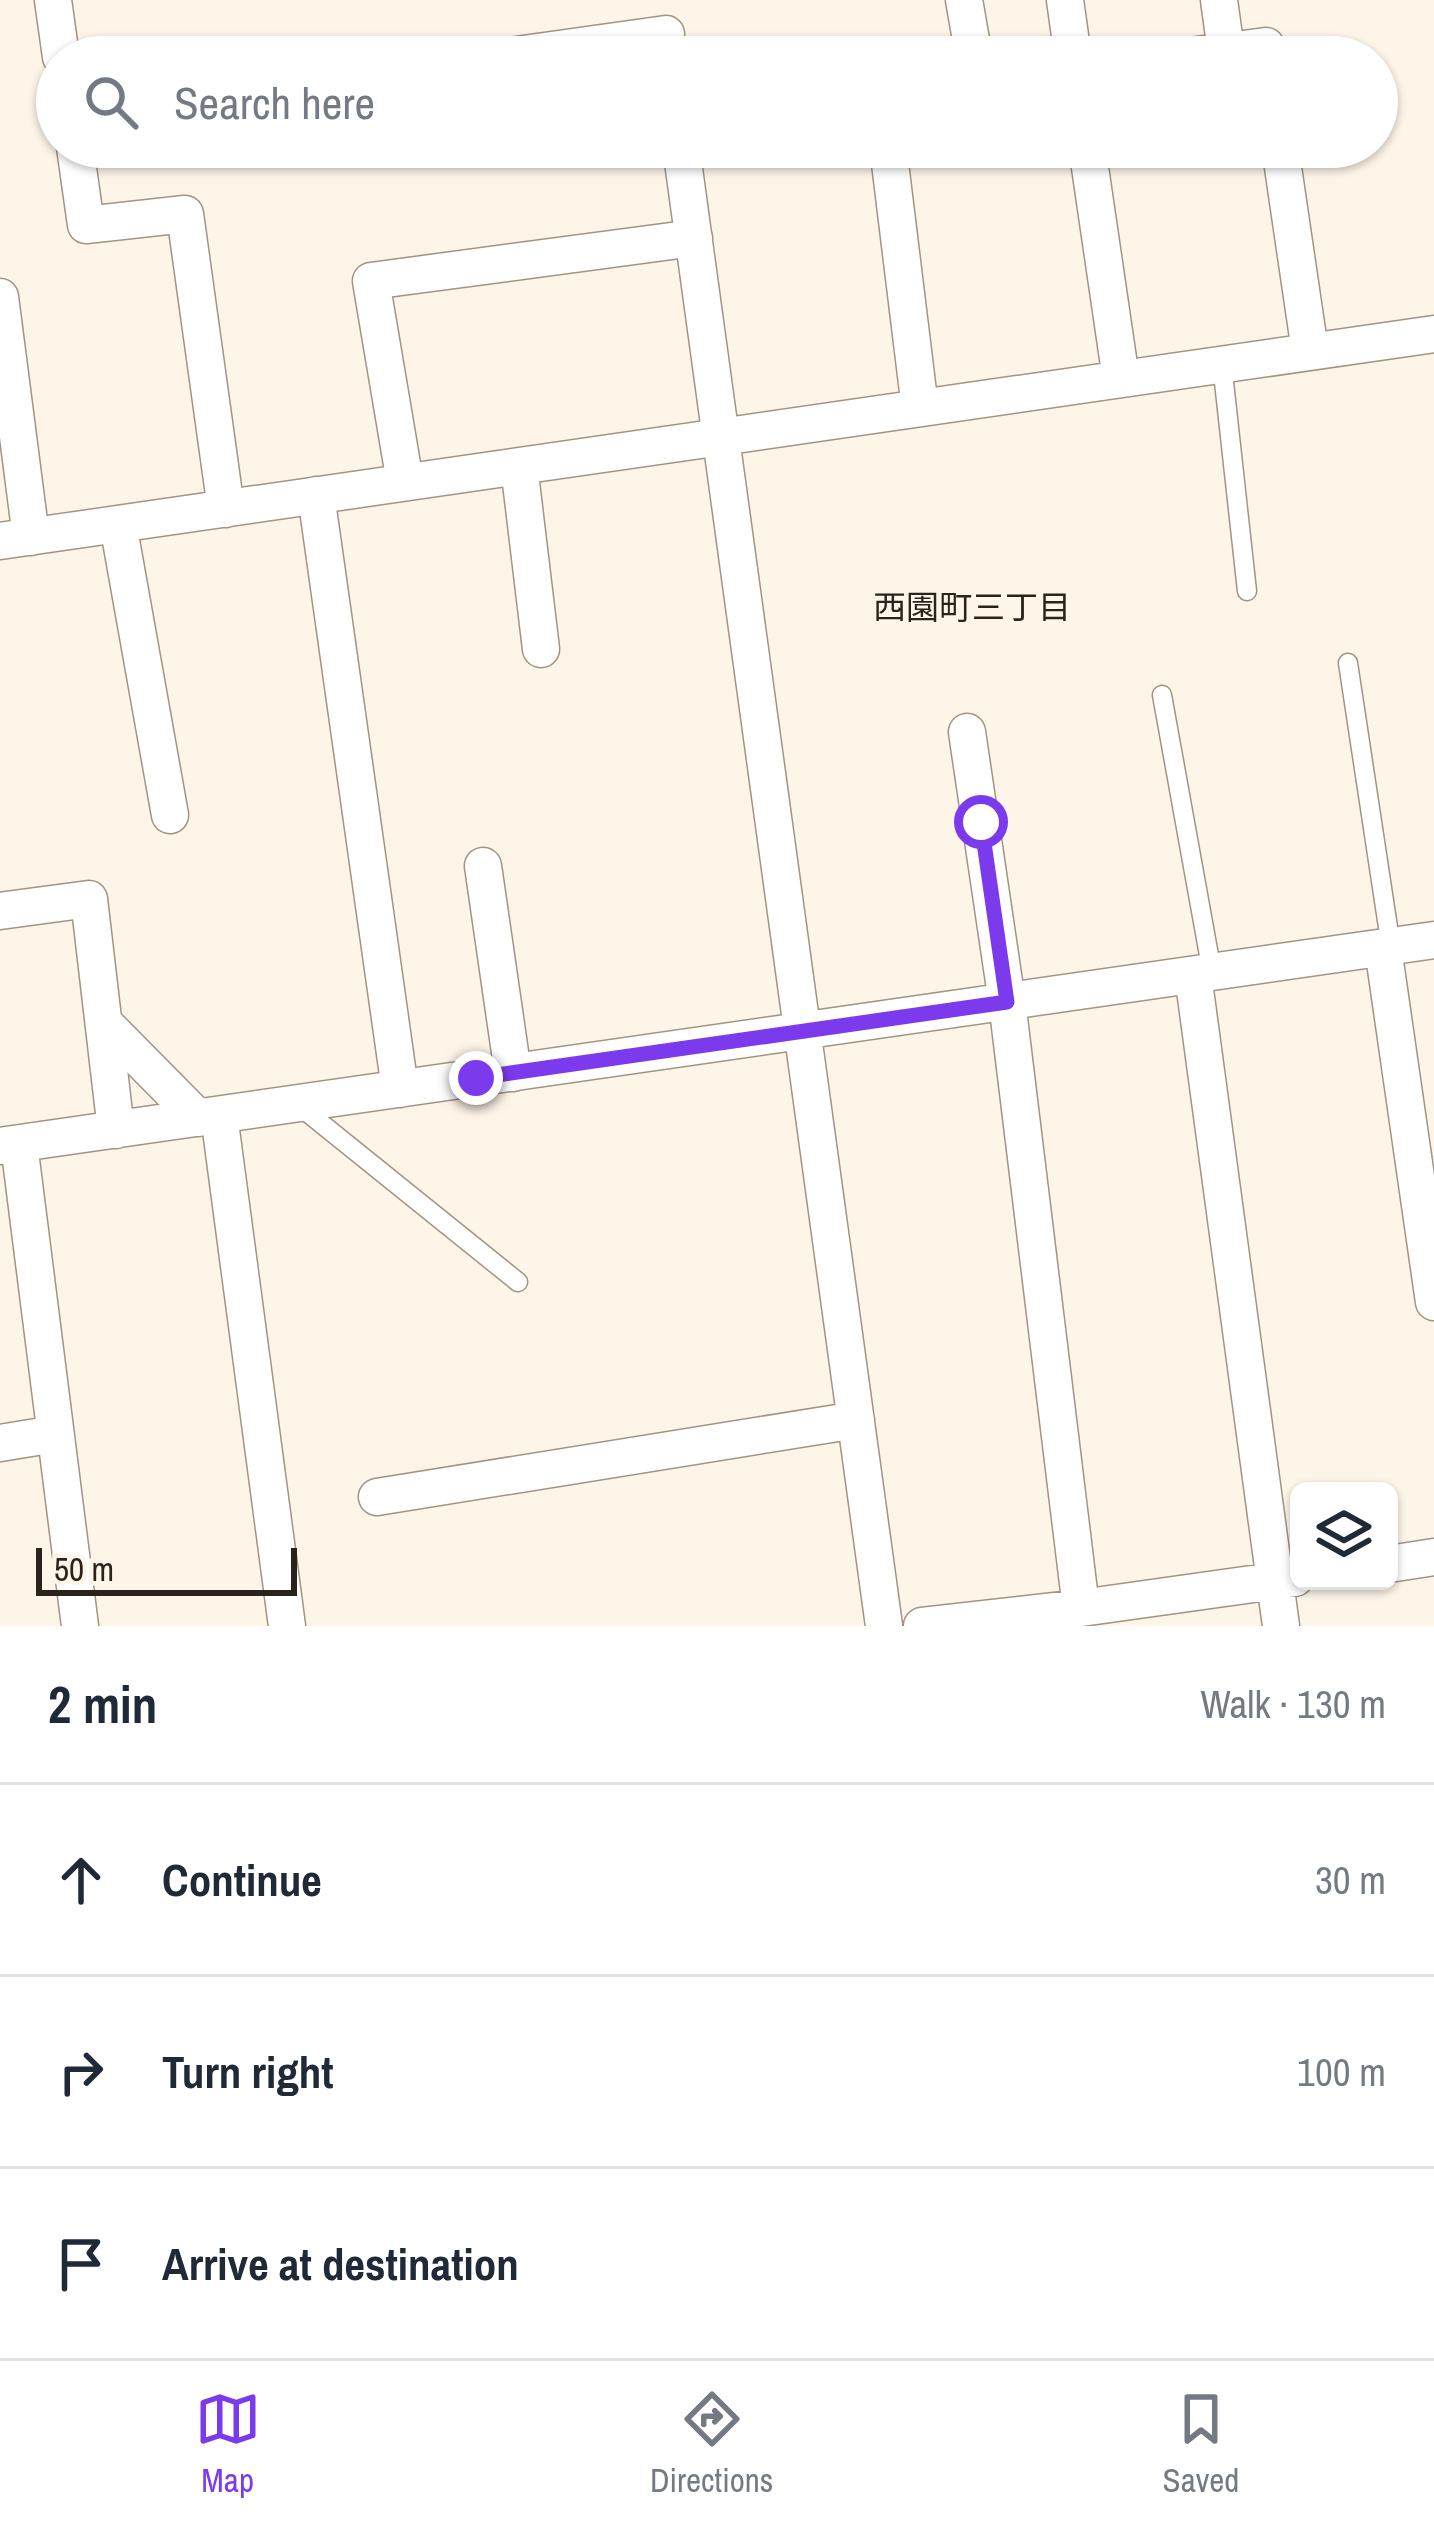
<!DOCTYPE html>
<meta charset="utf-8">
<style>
body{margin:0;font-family:"Archivo Narrow","Noto Sans JP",sans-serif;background:#f6f6f7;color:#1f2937}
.controls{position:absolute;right:36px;bottom:36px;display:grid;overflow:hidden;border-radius:18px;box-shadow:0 3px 9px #0004}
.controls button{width:108px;height:108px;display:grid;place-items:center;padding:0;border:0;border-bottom:3px solid #e0e1e3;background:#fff;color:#1f2937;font:60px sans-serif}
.scale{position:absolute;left:36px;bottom:30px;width:261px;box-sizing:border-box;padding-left:12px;border:6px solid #29231c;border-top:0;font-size:33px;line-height:42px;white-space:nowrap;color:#29231c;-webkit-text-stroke:9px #fef5e9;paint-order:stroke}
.stop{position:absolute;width:36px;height:36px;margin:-27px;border:9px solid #7c3aed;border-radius:50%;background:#fff}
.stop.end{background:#7c3aed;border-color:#fff;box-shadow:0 3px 12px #0008}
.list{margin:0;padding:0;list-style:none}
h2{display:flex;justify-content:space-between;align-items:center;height:156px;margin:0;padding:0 48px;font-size:51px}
h2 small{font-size:39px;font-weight:400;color:#747a83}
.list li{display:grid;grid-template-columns:78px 1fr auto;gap:36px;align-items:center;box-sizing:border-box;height:192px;padding:0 48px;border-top:3px solid #e0e1e3}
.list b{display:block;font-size:45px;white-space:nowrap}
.list em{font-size:39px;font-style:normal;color:#747a83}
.icon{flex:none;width:66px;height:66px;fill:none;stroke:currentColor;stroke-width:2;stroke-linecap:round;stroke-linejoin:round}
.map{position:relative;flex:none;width:1434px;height:1626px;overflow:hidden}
.search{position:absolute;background:#fff;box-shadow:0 3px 9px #0004;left:36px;right:36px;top:36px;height:132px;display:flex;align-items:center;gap:30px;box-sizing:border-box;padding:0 42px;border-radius:66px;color:#747a83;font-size:45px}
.sheet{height:732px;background:#fff}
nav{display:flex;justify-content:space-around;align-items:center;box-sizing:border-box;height:168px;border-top:3px solid #e0e1e3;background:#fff;font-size:33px;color:#747a83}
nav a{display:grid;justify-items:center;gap:6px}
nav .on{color:#7c3aed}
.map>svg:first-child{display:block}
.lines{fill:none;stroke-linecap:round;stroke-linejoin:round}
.lane-casing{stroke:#a29482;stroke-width:21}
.street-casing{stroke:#a29482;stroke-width:39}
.lane{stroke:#fff;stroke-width:18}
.street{stroke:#fff;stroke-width:36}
.route{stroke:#7c3aed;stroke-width:15}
.labels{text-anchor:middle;stroke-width:12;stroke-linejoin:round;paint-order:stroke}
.neighbourhood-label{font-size:33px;fill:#29231c;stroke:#fef5e9}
</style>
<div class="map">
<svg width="1434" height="1626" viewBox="0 0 1434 1626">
<rect width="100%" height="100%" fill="#fef5e9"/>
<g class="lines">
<!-- lane casing -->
<g class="lane-casing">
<path id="lane" d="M 1222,364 L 1247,591
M 1348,663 L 1391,947
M 1162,695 L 1212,972
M 297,1104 L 518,1282"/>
</g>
<!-- street casing -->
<g class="street-casing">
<path id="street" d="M 53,0 L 61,57
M 964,0 L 974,57
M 1065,0 L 1073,57
M 1219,0 L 1226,51
M 502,57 L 666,34
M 1181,57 L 1266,46 L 1267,57
M 75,147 L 86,225 L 185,214 L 226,509
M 681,147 L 884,1626
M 888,147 L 920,408
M 1087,147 L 1121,379
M 1280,147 L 1310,351
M 0,297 L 31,537
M 519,466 L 541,649
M 405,482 L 371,281 L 694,238
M 316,495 L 400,1089
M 118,524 L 170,815
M 0,541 L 1434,334
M 967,732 L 1007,1002 L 1081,1608
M 483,866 L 513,1073
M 0,911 L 89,899 L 116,1130
M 1383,948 L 1434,1302
M 1193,975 L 1281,1626
M 104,1023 L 198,1118
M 219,1115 L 287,1626
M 19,1144 L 80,1626
M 0,1146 L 1434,940
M 0,1443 L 55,1434
M 377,1497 L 856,1420
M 1389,1564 L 1434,1557
M 922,1626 L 1081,1608 L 1295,1578"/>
</g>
<!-- lane -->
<use href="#lane" class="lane"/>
<!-- street -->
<use href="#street" class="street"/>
</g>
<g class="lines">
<!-- route -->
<path class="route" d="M 476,1078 L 1007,1002 L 981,822"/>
</g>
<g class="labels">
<!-- neighbourhood labels -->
<g class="neighbourhood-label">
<text x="972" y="619">西園町三丁目</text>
</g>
</g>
</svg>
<div class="controls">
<button><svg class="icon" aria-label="layers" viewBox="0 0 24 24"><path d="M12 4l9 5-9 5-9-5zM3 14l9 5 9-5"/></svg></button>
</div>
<div class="scale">50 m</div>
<div class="stop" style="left:981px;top:822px"></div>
<div class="stop end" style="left:476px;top:1078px"></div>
<div class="search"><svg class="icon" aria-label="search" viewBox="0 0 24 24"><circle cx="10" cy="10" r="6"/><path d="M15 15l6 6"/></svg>Search here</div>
</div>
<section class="sheet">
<h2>2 min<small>Walk · 130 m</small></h2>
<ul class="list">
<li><svg class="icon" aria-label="ahead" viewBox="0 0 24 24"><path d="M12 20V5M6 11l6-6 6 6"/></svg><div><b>Continue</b></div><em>30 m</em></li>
<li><svg class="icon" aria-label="right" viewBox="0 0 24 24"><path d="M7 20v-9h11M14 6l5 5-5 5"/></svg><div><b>Turn right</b></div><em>100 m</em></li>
<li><svg class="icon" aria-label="arrive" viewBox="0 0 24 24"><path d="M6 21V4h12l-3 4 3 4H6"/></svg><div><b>Arrive at destination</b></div></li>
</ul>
</section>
<nav>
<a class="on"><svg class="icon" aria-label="map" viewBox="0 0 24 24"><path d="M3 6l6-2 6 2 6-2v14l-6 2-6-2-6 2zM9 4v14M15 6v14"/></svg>Map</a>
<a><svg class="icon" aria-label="directions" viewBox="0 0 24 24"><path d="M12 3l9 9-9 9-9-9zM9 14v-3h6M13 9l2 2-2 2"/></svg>Directions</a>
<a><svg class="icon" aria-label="saved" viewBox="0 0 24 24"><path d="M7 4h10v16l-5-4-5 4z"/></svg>Saved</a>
</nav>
